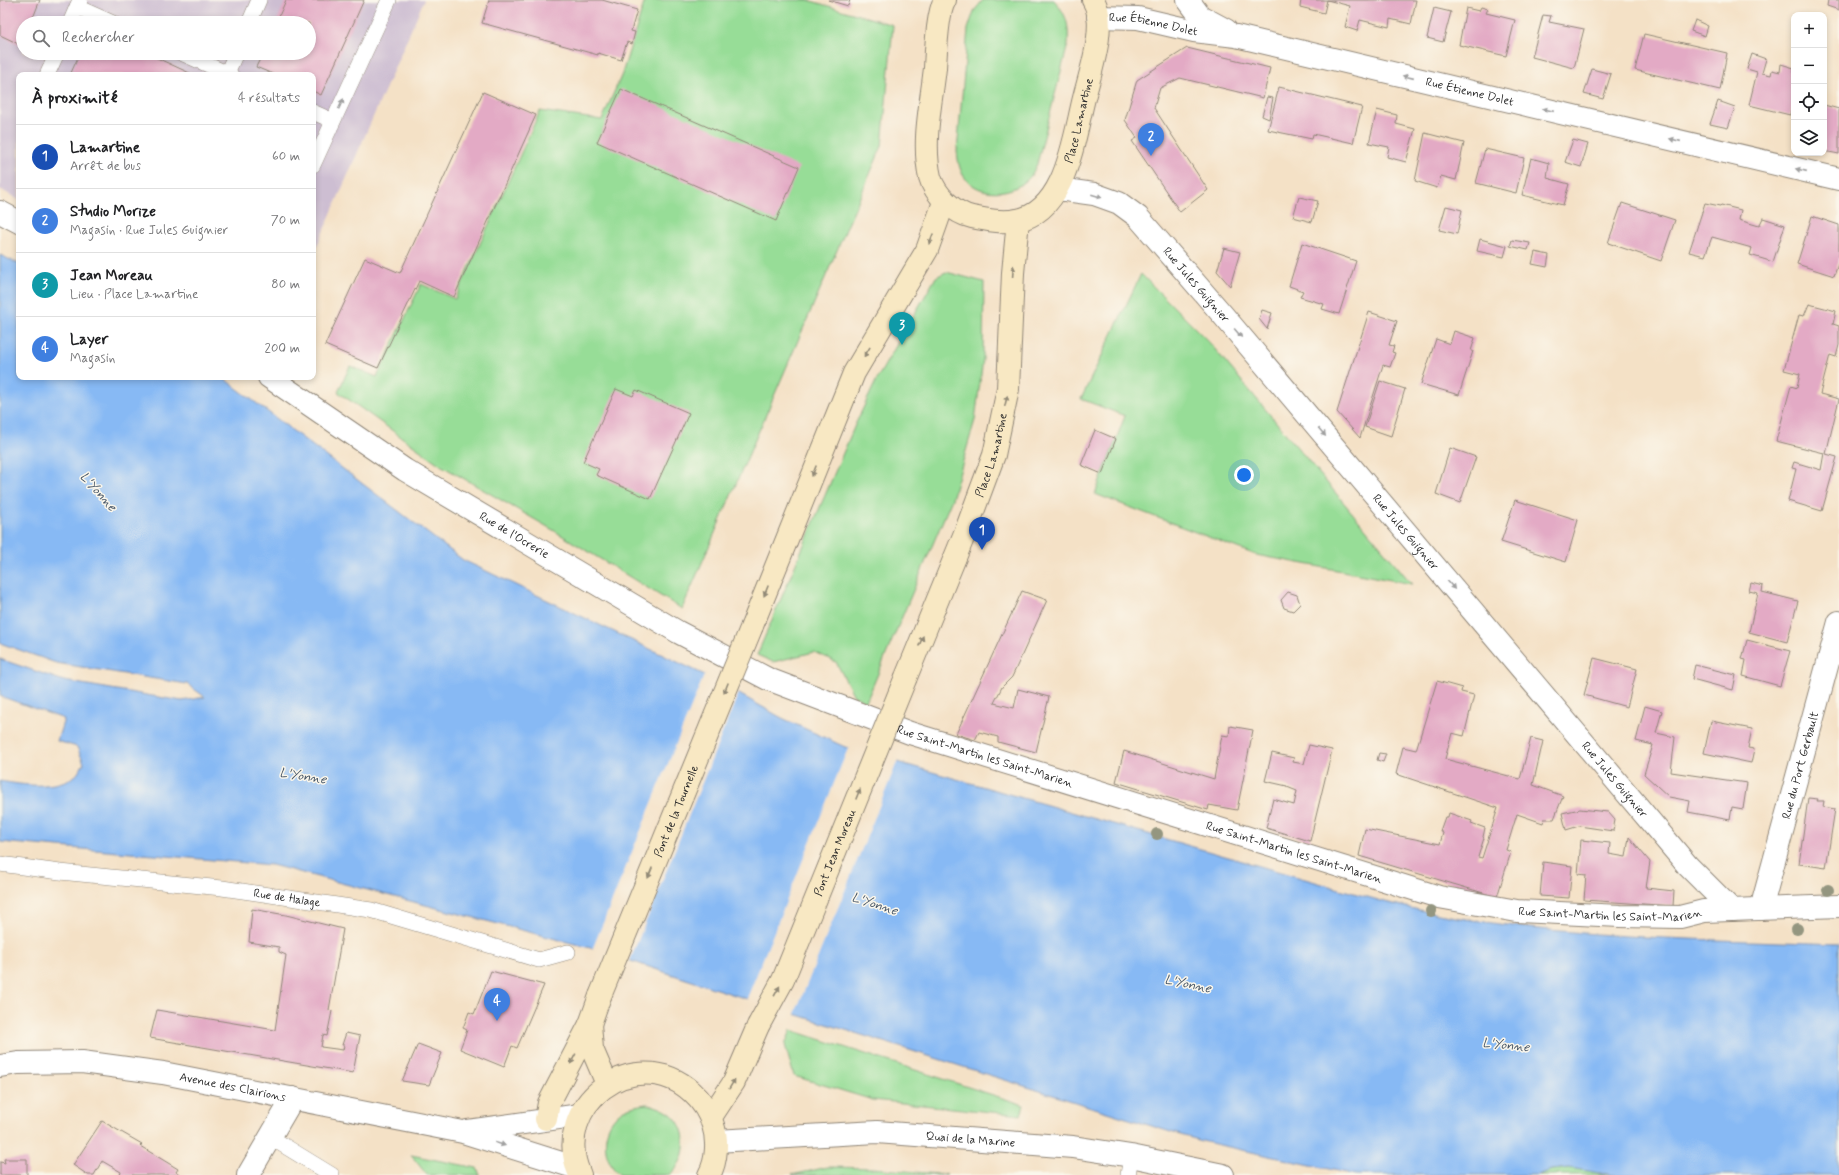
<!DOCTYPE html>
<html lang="fr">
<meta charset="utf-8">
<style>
body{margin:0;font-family:Mynerve,sans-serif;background:#f2f2f2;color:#202124}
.controls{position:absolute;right:12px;top:12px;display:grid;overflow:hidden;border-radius:8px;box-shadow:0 2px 6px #0003}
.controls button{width:36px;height:36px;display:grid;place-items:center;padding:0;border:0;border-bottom:1px solid #e0e0e0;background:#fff;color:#202124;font:20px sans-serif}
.you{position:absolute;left:1244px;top:475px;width:14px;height:14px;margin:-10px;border:3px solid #fff;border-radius:50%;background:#1a73e8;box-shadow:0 0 0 6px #1a73e833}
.badge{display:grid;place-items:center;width:26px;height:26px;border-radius:50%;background:#111827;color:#fff;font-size:13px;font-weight:700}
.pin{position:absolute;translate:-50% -33px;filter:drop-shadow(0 1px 2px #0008)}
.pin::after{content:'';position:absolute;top:21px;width:14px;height:12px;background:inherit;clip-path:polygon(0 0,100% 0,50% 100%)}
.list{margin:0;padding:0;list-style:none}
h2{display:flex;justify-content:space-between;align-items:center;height:52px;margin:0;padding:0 16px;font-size:17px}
h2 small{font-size:13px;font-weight:400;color:#757577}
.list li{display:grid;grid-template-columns:26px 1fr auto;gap:12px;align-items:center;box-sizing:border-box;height:64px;padding:0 16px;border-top:1px solid #e0e0e0}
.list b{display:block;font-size:15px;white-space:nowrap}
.list p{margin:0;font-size:13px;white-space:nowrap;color:#757577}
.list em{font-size:13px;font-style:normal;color:#757577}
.icon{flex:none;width:22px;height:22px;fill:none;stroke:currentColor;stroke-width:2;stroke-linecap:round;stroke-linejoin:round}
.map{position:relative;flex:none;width:1839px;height:1175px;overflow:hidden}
.search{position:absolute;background:#fff;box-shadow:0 2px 6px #0003;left:16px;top:16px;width:300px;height:44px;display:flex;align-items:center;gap:10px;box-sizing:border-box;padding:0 14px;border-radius:22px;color:#757577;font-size:15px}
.panel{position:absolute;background:#fff;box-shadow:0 2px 6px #0003;left:16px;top:72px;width:300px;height:308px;border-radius:8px}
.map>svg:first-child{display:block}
.industrial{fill:#cdbed2;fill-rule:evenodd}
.green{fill:#97dd97;stroke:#618461}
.water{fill:#87b9f4;stroke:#597290}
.pier{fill:#f4e1c6}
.building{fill:#e3aac5}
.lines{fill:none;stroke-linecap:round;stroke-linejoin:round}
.service-casing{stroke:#908678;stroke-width:16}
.minor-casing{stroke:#908678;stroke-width:24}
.tertiary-casing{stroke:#908678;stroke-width:24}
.secondary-casing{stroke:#908678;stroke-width:24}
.service{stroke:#fff;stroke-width:15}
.minor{stroke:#fff;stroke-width:22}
.tertiary{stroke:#fff;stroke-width:22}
.secondary{stroke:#f8e8c3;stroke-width:22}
.secondary-bridge-casing{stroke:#908678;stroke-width:24;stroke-linecap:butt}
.secondary-bridge{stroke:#f8e8c3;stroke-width:22}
.tree{fill:#949680}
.oneway{fill:#a0a0a0}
.oneway2{fill:#928a77}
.labels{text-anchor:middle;stroke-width:3;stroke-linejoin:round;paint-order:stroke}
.street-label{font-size:12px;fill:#2b2b2b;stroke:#fbf7ec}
.water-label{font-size:13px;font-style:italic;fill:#475667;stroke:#fbf7ec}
</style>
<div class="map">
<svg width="1839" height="1175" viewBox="0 0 1839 1175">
<rect width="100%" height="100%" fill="#fbf7ec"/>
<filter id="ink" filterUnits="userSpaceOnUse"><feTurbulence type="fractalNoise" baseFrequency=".025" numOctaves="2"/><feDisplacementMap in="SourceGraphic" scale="8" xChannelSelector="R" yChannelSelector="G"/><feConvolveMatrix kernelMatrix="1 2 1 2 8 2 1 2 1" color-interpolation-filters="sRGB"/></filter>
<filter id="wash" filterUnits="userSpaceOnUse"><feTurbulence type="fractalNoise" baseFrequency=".012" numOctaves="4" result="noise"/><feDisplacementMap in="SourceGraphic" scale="16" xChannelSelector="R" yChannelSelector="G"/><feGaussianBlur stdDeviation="0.9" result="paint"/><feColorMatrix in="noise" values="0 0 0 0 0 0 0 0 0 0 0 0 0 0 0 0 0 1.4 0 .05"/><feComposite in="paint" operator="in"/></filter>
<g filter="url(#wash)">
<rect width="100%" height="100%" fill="#f4e1c6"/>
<!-- industrial -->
<path class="industrial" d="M 0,0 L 424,0 L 313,255 L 313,75 L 19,75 L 19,200 L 0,189 ZM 23,23 L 309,23 L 309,53 L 23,53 Z"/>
<!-- green -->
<path class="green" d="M 645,0 L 808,0 L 893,25 L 882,146 L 682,609 L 553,530 L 442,466 L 338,392 L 350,366 L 377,377 L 421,284 L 455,299 L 540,111 L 602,120 L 622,74 Z
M 983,0 L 1054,0 C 1067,15 1069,24 1068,44 L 1037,164 C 1034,170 1032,176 1027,180 C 1011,195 980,197 965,178 C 959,170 958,160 957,151 L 968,29 L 974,11 Z
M 946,272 L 984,282 L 983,359 L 975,420 L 952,499 L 866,702 L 854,696 L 836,662 L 814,652 L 773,662 L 757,655 L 855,425 L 878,377 L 936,277 Z
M 1141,274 L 1208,341 L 1412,584 L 1256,555 L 1095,494 L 1125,416 L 1081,399 Z
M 791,1030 L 1024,1105 L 1021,1115 L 873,1100 L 794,1076 L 785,1045 Z
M 648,1104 C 656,1106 664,1109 671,1114 C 690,1130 688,1161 669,1175 L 620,1175 C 600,1160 600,1123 624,1110 C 632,1106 639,1105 648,1104 Z
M 411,1155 L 477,1168 L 480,1175 L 427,1175 Z
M 828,1167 L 873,1168 L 947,1175 L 792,1175 Z
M 1569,1168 L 1613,1175 L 1539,1175 L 1551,1170 Z"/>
<!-- water -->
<path class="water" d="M 0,255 L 19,264 L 19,377 L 222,377 L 463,560 L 707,676 L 782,718 L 845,747 L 1385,902 C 1533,940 1687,938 1839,944 L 1839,1175 L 1613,1175 L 1569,1168 L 1551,1170 L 1539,1175 L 1356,1175 L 1206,1142 L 1177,1134 L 750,1000 L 594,949 L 272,865 L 0,842 L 0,781 C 23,785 54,790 75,776 C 79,773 81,767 84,763 L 77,747 L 57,741 L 64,719 L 0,696 L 0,659 L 64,681 L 182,701 L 205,697 L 187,684 L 56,663 L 0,643 Z"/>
<!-- pier -->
<path class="pier" d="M 705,673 L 739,692 L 629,963 L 592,950 Z
M 849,746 L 898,760 L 794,1016 L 746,1001 Z"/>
<g id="blocks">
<!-- building -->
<path class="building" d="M 0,0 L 40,0 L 31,23 L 23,23 L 23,41 L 21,45 L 0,35 Z
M 286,0 L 364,0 L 321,95 L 313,91 L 313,75 L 275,75 L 256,67 L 263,53 L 309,53 L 309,23 L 276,23 Z
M 489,0 L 602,0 L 637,10 L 631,31 L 635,32 L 632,44 L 627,42 L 621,60 L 598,53 L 598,55 L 482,23 Z
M 828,0 L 850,0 L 848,6 Z
M 1301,0 L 1327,0 L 1324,13 L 1300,7 Z
M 1327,0 L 1416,0 L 1411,24 L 1390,19 L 1389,27 L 1360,20 L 1357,31 L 1345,27 L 1350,6 Z
M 1828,0 L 1839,0 L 1839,10 L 1827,6 Z
M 1481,7 L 1488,9 L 1486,13 L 1515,20 L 1506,56 L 1459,45 L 1466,8 L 1479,11 Z
M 1434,8 L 1451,12 L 1443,42 L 1427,38 Z
M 1543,15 L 1551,16 L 1549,22 L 1584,29 L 1574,68 L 1532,57 Z
M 1695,20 L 1708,26 L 1705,36 L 1691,31 Z
M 1644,34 L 1727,53 L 1720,90 L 1635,70 Z
M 1187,48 L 1270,68 L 1263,98 L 1180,78 L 1160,88 L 1154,108 L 1208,190 L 1180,212 L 1132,141 L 1137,138 L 1125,120 L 1137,80 Z
M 80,53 L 146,53 L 194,75 L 70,75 Z
M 1752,54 L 1766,59 L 1762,73 L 1771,75 L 1772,70 L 1780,72 L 1781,64 L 1794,68 L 1794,99 L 1790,115 L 1749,105 L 1757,72 L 1747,69 Z
M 1592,69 L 1611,74 L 1603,99 L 1584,94 Z
M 1279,87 L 1362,107 L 1353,143 L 1313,134 L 1312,139 L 1268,130 Z
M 621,89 L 799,167 L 776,221 L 597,142 Z
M 483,92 L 536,115 L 454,297 L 419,281 L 378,368 L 325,345 L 365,258 L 400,273 Z
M 1267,97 L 1273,98 L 1269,119 L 1262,116 Z
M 1718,101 L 1735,107 L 1728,128 L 1710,124 Z
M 1824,105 L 1839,109 L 1839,154 L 1824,151 Z
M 1377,110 L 1397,115 L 1396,124 L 1415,129 L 1406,162 L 1387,157 L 1389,147 L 1369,143 Z
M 1425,133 L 1464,143 L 1456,180 L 1441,176 L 1437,188 L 1415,181 Z
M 1573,140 L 1588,144 L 1581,167 L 1565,162 Z
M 1485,149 L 1524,158 L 1516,193 L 1476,183 Z
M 1531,158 L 1549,163 L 1547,178 L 1569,184 L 1563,205 L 1522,195 Z
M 1299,197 L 1318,201 L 1312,222 L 1293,217 Z
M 1622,203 L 1675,220 L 1661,261 L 1608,243 Z
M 1705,203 L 1720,206 L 1721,205 L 1741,210 L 1739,220 L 1759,226 L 1763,218 L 1785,225 L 1773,262 L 1750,255 L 1752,248 L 1712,237 L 1705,256 L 1689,252 Z
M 1446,206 L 1462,210 L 1457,234 L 1439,230 Z
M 1812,216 L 1839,225 L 1839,261 L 1834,276 L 1797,264 Z
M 1480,239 L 1507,246 L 1504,257 L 1477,251 Z
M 1512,240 L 1530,243 L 1528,250 L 1510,246 Z
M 1302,243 L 1356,261 L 1339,314 L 1322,309 L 1324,304 L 1300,297 L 1303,291 L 1289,286 Z
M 1224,248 L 1240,252 L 1230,286 L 1217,271 Z
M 1535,252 L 1549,255 L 1547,267 L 1532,264 Z
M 1809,304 L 1836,311 L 1833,324 L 1839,326 L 1839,345 L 1836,357 L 1830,355 L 1820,394 L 1839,399 L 1826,454 L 1837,457 L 1822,511 L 1788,501 L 1796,469 L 1792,468 L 1794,462 L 1821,470 L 1824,453 L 1776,441 L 1791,386 L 1797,388 L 1800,374 L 1784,370 L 1799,315 L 1804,316 Z
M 1262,310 L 1272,313 L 1267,329 L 1259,319 Z
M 1369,312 L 1397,321 L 1389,345 L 1394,346 L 1392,352 L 1395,353 L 1390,367 L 1383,365 L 1360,438 L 1337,412 Z
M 1454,331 L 1475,338 L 1471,351 L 1473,351 L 1459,395 L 1421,384 L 1436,339 L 1450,344 Z
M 1380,381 L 1405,389 L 1391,436 L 1365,427 Z
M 616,389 L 633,396 L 636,390 L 689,413 L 650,499 L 596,475 L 599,469 L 583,462 Z
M 1095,430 L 1116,439 L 1102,474 L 1081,465 Z
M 1450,448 L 1476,457 L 1460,503 L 1436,494 Z
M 1515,500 L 1578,520 L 1566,562 L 1501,542 Z
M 1751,583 L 1763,586 L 1762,592 L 1798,601 L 1787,642 L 1749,632 L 1758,593 L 1749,591 Z
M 1022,591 L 1047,600 L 1012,677 L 1002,687 L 994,703 L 1014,708 L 1018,689 L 1049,697 L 1036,752 L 998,742 L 998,737 L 979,732 L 975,740 L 956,734 Z
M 1288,592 L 1297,595 L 1300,604 L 1293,611 L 1284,608 L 1281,600 Z
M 1747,640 L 1790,651 L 1780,686 L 1743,676 L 1746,660 L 1742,659 Z
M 1594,658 L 1637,669 L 1627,707 L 1584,695 Z
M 1695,665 L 1736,675 L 1733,690 L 1692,679 Z
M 1437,681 L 1462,688 L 1461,692 L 1474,695 L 1464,736 L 1452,733 L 1445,759 L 1520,779 L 1531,738 L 1543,741 L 1533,785 L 1563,796 L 1554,819 L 1544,819 L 1543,823 L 1517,814 L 1506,850 L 1511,852 L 1497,897 L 1359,856 L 1365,829 L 1440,844 L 1443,833 L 1440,831 L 1445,817 L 1448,817 L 1449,813 L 1472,821 L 1471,823 L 1485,828 L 1483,837 L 1484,838 L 1478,857 L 1482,858 L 1498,808 L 1396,774 L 1403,747 L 1416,750 Z
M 1645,706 L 1662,711 L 1656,733 L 1675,737 L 1671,772 L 1747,783 L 1743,809 L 1732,807 L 1730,820 L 1688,812 L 1690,801 L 1669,797 L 1644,774 L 1653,745 L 1636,741 Z
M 1711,721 L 1752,729 L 1748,748 L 1754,749 L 1751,763 L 1704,753 Z
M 1230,726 L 1253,730 L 1237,810 L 1209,805 L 1208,810 L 1116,782 L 1124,751 L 1214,779 L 1222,735 L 1229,736 Z
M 1309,745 L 1332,750 L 1310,841 L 1266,828 L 1273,799 L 1294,805 L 1297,791 L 1287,787 L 1287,786 L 1265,781 L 1272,753 L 1294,758 L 1293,762 L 1304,764 Z
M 1379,753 L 1386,754 L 1383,762 L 1377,760 Z
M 1808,798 L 1818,799 L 1817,801 L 1824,801 L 1823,807 L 1835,809 L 1826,868 L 1799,864 Z
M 1580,809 L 1608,812 L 1615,820 L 1613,831 L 1579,826 L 1566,830 L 1562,813 Z
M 1629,837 L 1650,862 L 1646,888 L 1674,891 L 1673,906 L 1584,900 L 1586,875 L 1578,874 L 1581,840 L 1610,843 L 1609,854 L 1626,857 Z
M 1543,862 L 1572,866 L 1569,898 L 1540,896 Z
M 252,909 L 286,915 L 343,929 L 329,1010 L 332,1011 L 327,1036 L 323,1035 L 321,1047 L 343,1050 L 344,1045 L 342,1045 L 346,1033 L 360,1036 L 353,1073 L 150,1038 L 157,1010 L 275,1030 L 286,955 L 279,952 L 279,947 L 249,942 Z
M 491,971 L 544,985 L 517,1048 L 512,1046 L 504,1067 L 460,1049 L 467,1030 L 463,1028 L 469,1012 L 474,1014 Z
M 418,1044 L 442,1053 L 429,1085 L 402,1081 Z
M 102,1121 L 142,1144 L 140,1146 L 178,1169 L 176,1172 L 181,1175 L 120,1175 L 121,1172 L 102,1161 L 94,1175 L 88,1175 L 73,1165 Z
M 4,1159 L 27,1159 L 27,1175 L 0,1175 L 0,1162 L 5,1163 Z"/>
</g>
</g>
<g filter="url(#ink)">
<use href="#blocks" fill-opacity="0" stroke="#908678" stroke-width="1"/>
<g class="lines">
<!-- service casing -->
<g class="service-casing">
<g id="service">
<path d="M 77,7 L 113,23"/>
<path d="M 70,23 L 80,0"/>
<path d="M 249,23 L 259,0"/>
<path d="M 181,53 L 231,75"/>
<path d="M 227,73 L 236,53"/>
<path d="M 47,75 L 57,53"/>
<path d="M 313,112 L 333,121"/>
<path d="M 313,165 L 389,0"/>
<path id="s1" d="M 0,864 L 60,872 L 222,888 L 371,910 L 539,960 L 568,952"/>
<path d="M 270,1137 L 332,1175"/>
<path d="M 1128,1175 L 1131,1156"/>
</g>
</g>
<!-- minor casing -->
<g class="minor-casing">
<g id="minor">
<path d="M 1188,0 L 1200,16 L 1226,30"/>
<path id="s2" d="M 1098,17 L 1138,18 L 1194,31 L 1236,36 L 1839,179"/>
<path id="s3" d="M 1058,189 L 1094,194 L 1119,203 L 1138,217 L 1222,314 L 1688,866 L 1732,910"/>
<path d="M 0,212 L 19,222"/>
<path id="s4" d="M 269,377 L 405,470 L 678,632 L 768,679 L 910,733 L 1439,897 L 1517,911 L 1620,916 L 1680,917 L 1704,911 L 1839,906"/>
<path id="s5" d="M 1761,909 L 1839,622"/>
<path id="s6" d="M 716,1141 L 877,1132 L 1073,1147 L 1131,1156 L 1223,1175"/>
<path d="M 248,1175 L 293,1098"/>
</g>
</g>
<!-- tertiary casing -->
<g class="tertiary-casing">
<g id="tertiary">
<path id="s7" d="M 0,1066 L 18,1063 L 82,1062 L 163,1073 L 463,1132 L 577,1168"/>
<path d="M 468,1131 L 580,1115"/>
</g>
</g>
<!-- secondary casing -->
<g class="secondary-casing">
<g id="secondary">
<path id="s8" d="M 945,0 C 937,13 936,52 935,68 C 931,104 922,142 930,177 C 935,195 954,213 972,217 C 987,220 1002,223 1017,220 C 1066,212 1074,137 1084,98 C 1090,73 1108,23 1093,0"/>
<path d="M 752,626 L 854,373 L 927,250 L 944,202"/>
<path id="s9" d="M 906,677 L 965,533 L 994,455 L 1008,389 L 1013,273 L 1018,220"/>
<path d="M 590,1024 L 592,1049 L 607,1084"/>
<path d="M 711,1117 L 734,1082 L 758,1026"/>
<path d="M 546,1119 L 549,1103 L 590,1024 L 600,996"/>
<path d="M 580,1175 C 549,1105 635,1041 692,1092 C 702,1101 709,1112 713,1125 C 718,1140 717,1161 709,1175"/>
</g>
</g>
<!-- service -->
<use href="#service" class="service"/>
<!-- minor -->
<use href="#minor" class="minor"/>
<!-- tertiary -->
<use href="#tertiary" class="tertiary"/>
<!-- secondary -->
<use href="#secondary" class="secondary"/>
<!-- secondary-bridge casing -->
<g class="secondary-bridge-casing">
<g id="secondary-bridge">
<path id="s10" d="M 600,996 L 752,626"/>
<path id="s11" d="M 758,1026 L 783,980 L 906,677"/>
</g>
</g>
<!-- secondary-bridge -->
<use href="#secondary-bridge" class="secondary-bridge"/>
</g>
<!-- trees -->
<g class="tree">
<circle cx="1157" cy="834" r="6"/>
<circle cx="1828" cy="890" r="6"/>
<circle cx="1431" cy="911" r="6"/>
<circle cx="1797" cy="929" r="6"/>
</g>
<!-- one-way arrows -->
<defs><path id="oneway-solid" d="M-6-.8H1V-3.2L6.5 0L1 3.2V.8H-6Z"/></defs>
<g class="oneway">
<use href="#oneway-solid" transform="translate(1408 77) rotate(-167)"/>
<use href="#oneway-solid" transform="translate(341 104) rotate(-65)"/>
<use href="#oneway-solid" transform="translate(1548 110) rotate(-167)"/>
<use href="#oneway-solid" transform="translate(1675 140) rotate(-167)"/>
<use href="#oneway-solid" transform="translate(1801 170) rotate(-167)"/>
<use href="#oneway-solid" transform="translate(1097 196) rotate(16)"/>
<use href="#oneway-solid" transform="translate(1238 333) rotate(50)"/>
<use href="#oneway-solid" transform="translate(1322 432) rotate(50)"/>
<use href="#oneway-solid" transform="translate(1451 585) rotate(50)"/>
<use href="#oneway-solid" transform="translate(500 1144) rotate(18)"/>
</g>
<g class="oneway2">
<use href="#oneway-solid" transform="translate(931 239) rotate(112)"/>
<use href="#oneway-solid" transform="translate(1013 271) rotate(-86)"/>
<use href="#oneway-solid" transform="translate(867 352) rotate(121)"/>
<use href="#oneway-solid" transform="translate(1006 401) rotate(-77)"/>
<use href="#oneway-solid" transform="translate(814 471) rotate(112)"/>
<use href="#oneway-solid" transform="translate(766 591) rotate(112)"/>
<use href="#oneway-solid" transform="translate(921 641) rotate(-67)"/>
<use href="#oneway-solid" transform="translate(726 688) rotate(112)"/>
<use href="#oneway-solid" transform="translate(858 794) rotate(-68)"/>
<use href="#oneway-solid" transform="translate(650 873) rotate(112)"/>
<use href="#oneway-solid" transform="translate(777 991) rotate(-61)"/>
<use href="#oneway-solid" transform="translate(573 1059) rotate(118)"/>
<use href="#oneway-solid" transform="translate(732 1084) rotate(-59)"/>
</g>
</g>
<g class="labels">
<!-- street labels -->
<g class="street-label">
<text dy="4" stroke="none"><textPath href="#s2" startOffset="56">Rue Étienne Dolet</textPath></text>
<text dy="4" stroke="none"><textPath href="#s2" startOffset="380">Rue Étienne Dolet</textPath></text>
<text dy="4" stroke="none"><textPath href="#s8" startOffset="409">Place Lamartine</textPath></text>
<text dy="4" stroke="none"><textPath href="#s3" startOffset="176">Rue Jules Guignier</textPath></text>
<text dy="4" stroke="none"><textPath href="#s9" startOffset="238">Place Lamartine</textPath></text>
<text dy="4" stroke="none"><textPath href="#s3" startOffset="500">Rue Jules Guignier</textPath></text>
<text dy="4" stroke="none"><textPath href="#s4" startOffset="292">Rue de l'Ocrerie</textPath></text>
<text dy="4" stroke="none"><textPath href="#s4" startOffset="814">Rue Saint-Martin les Saint-Marien</textPath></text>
<text dy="4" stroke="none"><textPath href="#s5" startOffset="149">Rue du Port Gerbault</textPath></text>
<text dy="4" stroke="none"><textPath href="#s3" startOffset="824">Rue Jules Guignier</textPath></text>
<text dy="4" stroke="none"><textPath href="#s10" startOffset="200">Pont de la Tournelle</textPath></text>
<text dy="4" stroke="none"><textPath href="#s4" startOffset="1138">Rue Saint-Martin les Saint-Marien</textPath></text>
<text dy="4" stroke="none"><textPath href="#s11" startOffset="190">Pont Jean Moreau</textPath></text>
<text dy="4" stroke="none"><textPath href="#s1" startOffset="289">Rue de Halage</textPath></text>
<text dy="4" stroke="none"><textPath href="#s4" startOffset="1462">Rue Saint-Martin les Saint-Marien</textPath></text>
<text dy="4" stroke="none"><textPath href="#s7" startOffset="235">Avenue des Clairions</textPath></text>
<text dy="4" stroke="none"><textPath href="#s6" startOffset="255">Quai de la Marine</textPath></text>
</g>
<!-- water labels -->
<g class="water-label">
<text transform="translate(99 491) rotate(48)" y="5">L'Yonne</text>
<text transform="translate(303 775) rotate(9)" y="5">L'Yonne</text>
<text transform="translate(875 903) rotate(18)" y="5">L'Yonne</text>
<text transform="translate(1188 983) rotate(12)" y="5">L'Yonne</text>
<text transform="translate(1506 1044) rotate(6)" y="5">L'Yonne</text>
</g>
</g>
</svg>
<div class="controls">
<button>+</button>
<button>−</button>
<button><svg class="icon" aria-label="locate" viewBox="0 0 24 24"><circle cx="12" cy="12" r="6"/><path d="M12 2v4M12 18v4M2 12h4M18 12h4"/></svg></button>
<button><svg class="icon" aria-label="layers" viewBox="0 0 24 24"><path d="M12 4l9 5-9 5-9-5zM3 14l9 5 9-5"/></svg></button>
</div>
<div class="you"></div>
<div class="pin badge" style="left:982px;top:550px;background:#1a4fb4">1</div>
<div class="pin badge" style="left:1151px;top:156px;background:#3f7fe0">2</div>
<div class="pin badge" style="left:902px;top:345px;background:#0f9aa8">3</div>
<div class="pin badge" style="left:497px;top:1021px;background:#3f7fe0">4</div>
<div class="search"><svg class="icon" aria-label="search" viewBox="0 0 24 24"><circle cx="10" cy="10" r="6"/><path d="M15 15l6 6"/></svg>Rechercher</div>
<section class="panel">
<h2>À proximité<small>4 résultats</small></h2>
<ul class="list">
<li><span class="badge" style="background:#1a4fb4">1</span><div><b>Lamartine</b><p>Arrêt de bus</p></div><em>60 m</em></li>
<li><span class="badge" style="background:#3f7fe0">2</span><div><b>Studio Morize</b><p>Magasin · Rue Jules Guignier</p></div><em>70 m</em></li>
<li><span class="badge" style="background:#0f9aa8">3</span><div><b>Jean Moreau</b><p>Lieu · Place Lamartine</p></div><em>80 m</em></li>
<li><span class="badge" style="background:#3f7fe0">4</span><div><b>Layer</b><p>Magasin</p></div><em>200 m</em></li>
</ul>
</section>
</div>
